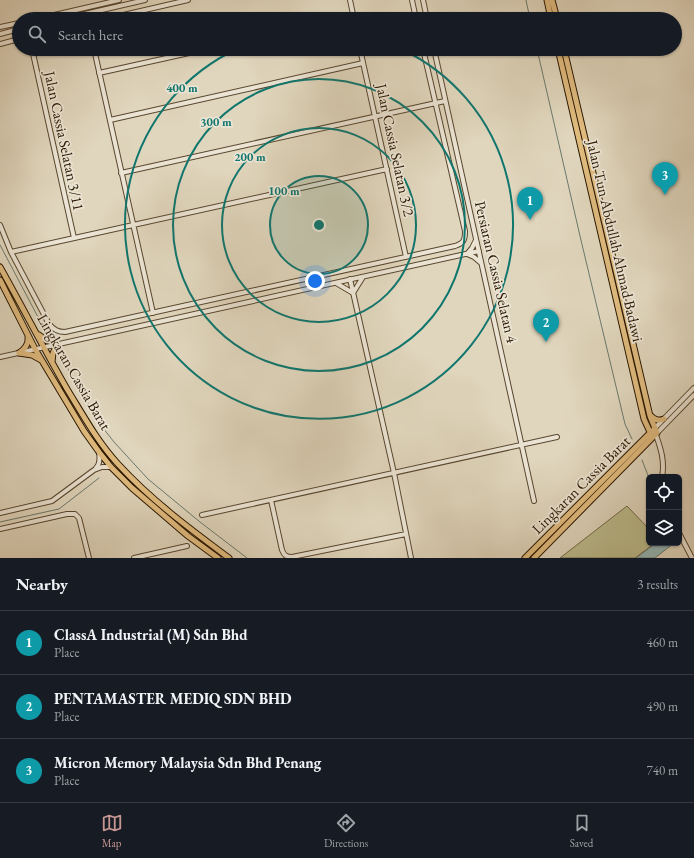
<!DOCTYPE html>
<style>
body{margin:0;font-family:"EB Garamond",serif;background:#242831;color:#f1f3f6}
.controls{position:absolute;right:12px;bottom:12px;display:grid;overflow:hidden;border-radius:6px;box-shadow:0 1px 3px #0004}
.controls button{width:36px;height:36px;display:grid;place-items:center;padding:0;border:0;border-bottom:1px solid #363941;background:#171b24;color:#f1f3f6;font:20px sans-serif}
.you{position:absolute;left:315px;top:281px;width:14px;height:14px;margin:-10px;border:3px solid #fff;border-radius:50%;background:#1a73e8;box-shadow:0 0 0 6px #1a73e833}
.badge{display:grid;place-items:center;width:26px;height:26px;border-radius:50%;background:#c59692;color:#fff;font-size:13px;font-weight:700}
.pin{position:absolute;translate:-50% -33px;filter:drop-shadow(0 1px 2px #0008)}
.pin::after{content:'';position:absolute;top:21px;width:14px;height:12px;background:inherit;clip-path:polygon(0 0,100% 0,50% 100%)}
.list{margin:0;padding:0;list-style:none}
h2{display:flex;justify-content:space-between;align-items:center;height:52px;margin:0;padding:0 16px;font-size:17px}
h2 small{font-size:13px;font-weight:400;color:#9ea1a6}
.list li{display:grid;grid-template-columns:26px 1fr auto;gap:12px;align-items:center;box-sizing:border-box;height:64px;padding:0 16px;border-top:1px solid #363941}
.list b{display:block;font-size:15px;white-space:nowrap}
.list p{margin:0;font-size:13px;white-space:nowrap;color:#9ea1a6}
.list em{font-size:13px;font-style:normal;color:#9ea1a6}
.icon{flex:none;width:22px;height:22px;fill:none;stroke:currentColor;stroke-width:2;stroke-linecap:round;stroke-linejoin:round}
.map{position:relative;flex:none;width:694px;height:558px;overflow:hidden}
.search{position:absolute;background:#171b24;box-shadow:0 1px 3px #0004;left:12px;right:12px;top:12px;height:44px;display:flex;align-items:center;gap:10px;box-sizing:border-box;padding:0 14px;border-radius:22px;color:#9ea1a6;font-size:15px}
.sheet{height:244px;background:#171b24}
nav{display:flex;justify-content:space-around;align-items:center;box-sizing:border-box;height:56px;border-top:1px solid #363941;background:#171b24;font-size:11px;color:#9ea1a6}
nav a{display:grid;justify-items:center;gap:2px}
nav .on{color:#c59692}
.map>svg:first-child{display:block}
.green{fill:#bbbb8c;stroke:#726946}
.water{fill:#94b8b6;stroke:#6a786d}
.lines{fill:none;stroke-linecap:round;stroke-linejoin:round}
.stream{stroke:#6a786d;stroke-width:1}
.minor-casing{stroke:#58472f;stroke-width:6}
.major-casing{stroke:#2a1700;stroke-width:7}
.minor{stroke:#ebe4d4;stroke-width:4}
.major{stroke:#e0bb7e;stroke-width:5}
.ring{fill:none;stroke:#0f766e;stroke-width:2}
.labels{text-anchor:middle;stroke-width:3.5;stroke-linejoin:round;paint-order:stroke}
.street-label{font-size:15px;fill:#2a1700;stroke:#ebe4d4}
.centre{fill:#0f766e;stroke:#ebe4d4;stroke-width:2}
.ring-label{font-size:12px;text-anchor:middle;font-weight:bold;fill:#0f766e;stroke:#ebe4d4;stroke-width:3.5;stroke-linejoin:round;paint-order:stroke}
</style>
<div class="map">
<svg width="694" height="558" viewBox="0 0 694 558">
<rect width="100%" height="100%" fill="#e0d6bd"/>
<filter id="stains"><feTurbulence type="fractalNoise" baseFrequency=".005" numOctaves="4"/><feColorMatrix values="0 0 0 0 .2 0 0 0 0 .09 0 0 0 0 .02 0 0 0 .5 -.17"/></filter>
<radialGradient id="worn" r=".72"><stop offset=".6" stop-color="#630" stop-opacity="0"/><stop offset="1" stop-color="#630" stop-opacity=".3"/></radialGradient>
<!-- green -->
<path class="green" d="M 627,506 L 649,529 L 649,543 L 655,543 L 635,558 L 560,558 Z"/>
<!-- water -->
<path class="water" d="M 656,543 L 674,543 L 655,558 L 636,558 Z"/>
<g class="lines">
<!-- stream -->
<path class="stream" d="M 526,0 L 530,19
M 537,49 L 580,236 L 625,424 L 632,439
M 0,245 L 48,336
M 60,355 L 99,423 L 114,442 L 148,479 L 200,522 L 247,558
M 642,460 L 649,478
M 0,522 L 59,509 L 99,478"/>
<!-- minor casing -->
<g class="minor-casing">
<path id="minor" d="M 350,0 L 354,19
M 412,0 L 416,19
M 423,0 L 427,19
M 37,19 L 119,0
M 63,19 L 145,0
M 106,19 L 188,0
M 341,19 L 353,16
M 0,27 L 19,23
M 0,34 L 19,29
M 0,44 L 19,39
M 32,49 L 74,238
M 94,49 L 153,313
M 360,49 L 406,257
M 434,49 L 534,501
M 99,73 L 207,49
M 110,120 L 363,63
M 121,173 L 445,101
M 0,225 L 11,252 L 49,324 C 54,330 58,332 65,332 L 455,246 C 464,243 465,240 465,231 L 423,49
M 476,240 L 472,248 L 467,254 L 474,257 L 481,263
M 11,252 L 387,169
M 350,279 L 394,473 L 411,558
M 336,283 L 353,293 L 363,277
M 0,357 L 479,251
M 654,429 L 694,388
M 657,433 L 694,395
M 656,435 C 661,449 665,462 662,477
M 96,468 C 100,464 100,458 99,452
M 271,500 L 282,550 C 284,555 286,557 292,557 L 406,534
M 0,513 L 52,501 L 94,470 L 102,467 L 111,467
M 202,515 L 557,437
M 0,529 L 67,514 L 75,514 L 79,518 L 89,558
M 679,533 L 692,558
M 134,558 L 187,546"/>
</g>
<!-- major casing -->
<g class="major-casing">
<path id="major" d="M 547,0 L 551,19
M 552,0 L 557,19
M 558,49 L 644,419 L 650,432 L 653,437
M 0,267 C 23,308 44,349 67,389 C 83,415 97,441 118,464 C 151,500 190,529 229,558
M 0,280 L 35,349 L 84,431 L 99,452 L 111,467 L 132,488 L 188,536 L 218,558
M 39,335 L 46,340 L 58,344 L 53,353 L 52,362
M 19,353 L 32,355 L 41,360
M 19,353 C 25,349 29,344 28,337
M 651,416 C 655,420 658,421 664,419
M 525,558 L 652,431
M 534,558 L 657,433 L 650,416 L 564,49"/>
</g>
<!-- minor -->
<use href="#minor" class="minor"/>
<!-- major -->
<use href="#major" class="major"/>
</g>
<!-- distance rings -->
<circle cx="319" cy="225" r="49" fill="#0f766e" fill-opacity=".12"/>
<g class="ring">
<circle cx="319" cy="225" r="49"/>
<circle cx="319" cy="225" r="97"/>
<circle cx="319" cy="225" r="146"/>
<path d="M401 49A194 194 0 1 1 237 49"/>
</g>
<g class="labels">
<!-- street labels -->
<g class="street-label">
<text transform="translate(64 141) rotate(78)" y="5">Jalan Cassia Selatan 3/11</text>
<text transform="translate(395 150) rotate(78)" y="5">Jalan Cassia Selatan 3/2</text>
<text transform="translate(615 241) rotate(77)" y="5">Jalan Tun Abdullah Ahmad Badawi</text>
<text transform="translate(496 272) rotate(77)" y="5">Persiaran Cassia Selatan 4</text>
<text transform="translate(74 372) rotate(60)" y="5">Lingkaran Cassia Barat</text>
<text transform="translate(581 485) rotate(-45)" y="5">Lingkaran Cassia Barat</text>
</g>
</g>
<circle cx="319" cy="225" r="6" class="centre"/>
<g class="ring-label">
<text x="182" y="92">400 m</text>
<text x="216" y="126">300 m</text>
<text x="250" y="161">200 m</text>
<text x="284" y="195">100 m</text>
</g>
<rect width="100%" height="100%" filter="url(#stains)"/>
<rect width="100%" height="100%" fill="url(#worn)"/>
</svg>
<div class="controls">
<button><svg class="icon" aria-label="locate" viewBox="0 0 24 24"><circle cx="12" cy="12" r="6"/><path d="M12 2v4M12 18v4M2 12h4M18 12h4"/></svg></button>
<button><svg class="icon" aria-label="layers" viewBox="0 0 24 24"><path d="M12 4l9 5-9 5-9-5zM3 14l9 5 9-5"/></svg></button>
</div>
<div class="you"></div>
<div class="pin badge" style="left:530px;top:220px;background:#0f9aa8">1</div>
<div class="pin badge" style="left:546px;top:342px;background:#0f9aa8">2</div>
<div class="pin badge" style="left:665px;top:195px;background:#0f9aa8">3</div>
<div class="search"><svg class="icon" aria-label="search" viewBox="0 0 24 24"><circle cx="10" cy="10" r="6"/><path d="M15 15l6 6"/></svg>Search here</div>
</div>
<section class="sheet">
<h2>Nearby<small>3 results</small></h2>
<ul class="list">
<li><span class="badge" style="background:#0f9aa8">1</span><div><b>ClassA Industrial (M) Sdn Bhd</b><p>Place</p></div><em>460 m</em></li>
<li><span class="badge" style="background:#0f9aa8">2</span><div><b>PENTAMASTER MEDIQ SDN BHD</b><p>Place</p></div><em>490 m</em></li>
<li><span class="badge" style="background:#0f9aa8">3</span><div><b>Micron Memory Malaysia Sdn Bhd Penang</b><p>Place</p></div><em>740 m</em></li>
</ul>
</section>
<nav>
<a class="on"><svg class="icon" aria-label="map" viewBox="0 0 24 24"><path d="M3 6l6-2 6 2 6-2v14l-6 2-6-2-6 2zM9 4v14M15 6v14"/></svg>Map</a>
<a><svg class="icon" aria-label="directions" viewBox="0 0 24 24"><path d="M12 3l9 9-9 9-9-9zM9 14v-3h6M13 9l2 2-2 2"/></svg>Directions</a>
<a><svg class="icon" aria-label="saved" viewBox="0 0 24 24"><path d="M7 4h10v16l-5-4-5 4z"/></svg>Saved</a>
</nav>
